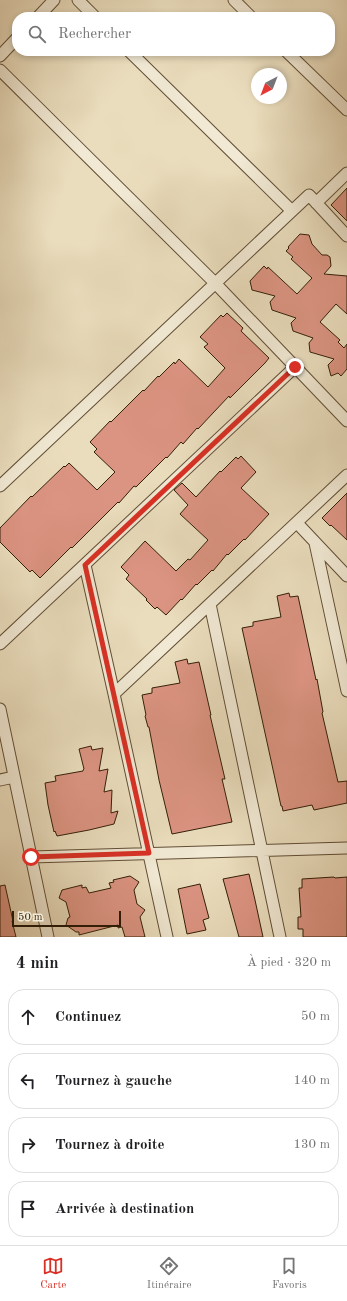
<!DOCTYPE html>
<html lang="fr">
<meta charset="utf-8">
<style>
body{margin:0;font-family:"Old Standard TT",serif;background:#f2f2f2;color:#202124}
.compass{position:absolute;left:251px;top:68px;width:36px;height:36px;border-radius:50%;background:#fff;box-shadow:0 2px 6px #0003;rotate:222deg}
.scale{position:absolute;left:12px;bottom:10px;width:109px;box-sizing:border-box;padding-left:4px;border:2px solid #331f08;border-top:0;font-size:11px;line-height:14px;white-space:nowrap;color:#331f08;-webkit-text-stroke:3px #f1e9d4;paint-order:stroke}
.stop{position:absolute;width:12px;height:12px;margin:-9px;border:3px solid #d93025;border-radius:50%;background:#fff}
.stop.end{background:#d93025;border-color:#fff;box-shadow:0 1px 4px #0008}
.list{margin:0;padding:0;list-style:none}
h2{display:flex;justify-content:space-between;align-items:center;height:52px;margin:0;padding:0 16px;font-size:17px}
h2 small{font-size:13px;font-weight:400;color:#757577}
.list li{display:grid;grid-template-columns:26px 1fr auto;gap:12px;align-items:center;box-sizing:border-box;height:56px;margin:0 8px 8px;padding:0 8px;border:1px solid #e0e0e0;border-radius:16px}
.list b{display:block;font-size:15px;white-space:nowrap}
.list em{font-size:13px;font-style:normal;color:#757577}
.icon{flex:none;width:22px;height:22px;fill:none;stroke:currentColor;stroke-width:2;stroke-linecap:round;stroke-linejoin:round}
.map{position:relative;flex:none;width:347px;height:937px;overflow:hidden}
.search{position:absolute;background:#fff;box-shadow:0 2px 6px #0003;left:12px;right:12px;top:12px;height:44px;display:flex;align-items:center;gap:10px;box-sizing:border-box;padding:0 14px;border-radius:16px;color:#757577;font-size:15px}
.sheet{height:308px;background:#fff}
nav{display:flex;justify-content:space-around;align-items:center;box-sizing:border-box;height:56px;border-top:1px solid #e0e0e0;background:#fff;font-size:11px;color:#757577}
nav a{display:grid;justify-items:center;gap:2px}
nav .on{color:#d93025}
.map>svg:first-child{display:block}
.building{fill:#dc9482;stroke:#331f08}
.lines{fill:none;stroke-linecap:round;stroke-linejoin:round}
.street-casing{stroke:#614e35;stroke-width:13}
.street{stroke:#f1e9d4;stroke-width:11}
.route{stroke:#d93025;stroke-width:5}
</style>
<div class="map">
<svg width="347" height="937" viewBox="0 0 347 937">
<rect width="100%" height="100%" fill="#eaddbd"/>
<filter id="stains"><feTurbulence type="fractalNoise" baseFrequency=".005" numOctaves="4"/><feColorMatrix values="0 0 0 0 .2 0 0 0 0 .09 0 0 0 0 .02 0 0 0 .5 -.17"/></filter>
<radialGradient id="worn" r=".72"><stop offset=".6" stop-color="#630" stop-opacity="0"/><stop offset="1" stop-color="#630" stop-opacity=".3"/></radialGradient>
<!-- building -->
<path class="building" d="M 347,188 L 347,221 L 331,205 Z
M 300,234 L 309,235 L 312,244 L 322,255 L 327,255 L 330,257 L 331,266 L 324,274 L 347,276 L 347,314 L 336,304 L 320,322 L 340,340 L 338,342 L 344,348 L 347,344 L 347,369 L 341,376 L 338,373 L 331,376 L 328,365 L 334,359 L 310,352 L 309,343 L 313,338 L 293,331 L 291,323 L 296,318 L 272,310 L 270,302 L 275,296 L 252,290 L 250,281 L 264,266 L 267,269 L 268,267 L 297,294 L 312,278 L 291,259 L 293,257 L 286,251 L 289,248 L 288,247 Z
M 227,313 L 243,328 L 241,331 L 269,358 L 265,363 L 230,398 L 229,396 L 198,429 L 197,428 L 183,444 L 181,442 L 167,458 L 166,457 L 136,487 L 134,486 L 119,503 L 118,502 L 72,548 L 71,547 L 40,578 L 32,570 L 30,572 L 0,542 L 0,528 L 31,496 L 32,497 L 64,466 L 65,467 L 69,463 L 97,490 L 115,472 L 94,452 L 97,449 L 90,442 L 110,421 L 111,422 L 143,390 L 144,391 L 158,376 L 159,377 L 174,362 L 175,364 L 179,359 L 208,387 L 225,368 L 204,347 L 208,344 L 200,337 L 221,315 L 223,317 Z
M 241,456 L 256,472 L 241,488 L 269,514 L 245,540 L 244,539 L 228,555 L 227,554 L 213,571 L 212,570 L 197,585 L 196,584 L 182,600 L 181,599 L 166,615 L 157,607 L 155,609 L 146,600 L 147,599 L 126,579 L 129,575 L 121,567 L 145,541 L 176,571 L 188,559 L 190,560 L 208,540 L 180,514 L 188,505 L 174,490 L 182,483 L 196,497 L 220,471 L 221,472 L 236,457 L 238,459 Z
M 347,493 L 347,540 L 331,525 L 330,526 L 322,518 Z
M 289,593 L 290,597 L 298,596 L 316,680 L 317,679 L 323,712 L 322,713 L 338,782 L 347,781 L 347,803 L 314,810 L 312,805 L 283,811 L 282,806 L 281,806 L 242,628 L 253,626 L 253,622 L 281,617 L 277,596 Z
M 187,659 L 188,664 L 199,662 L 211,715 L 210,715 L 225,779 L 222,779 L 232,822 L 172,834 L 159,780 L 149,727 L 148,727 L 145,716 L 146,715 L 142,695 L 152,693 L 152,688 L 180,683 L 175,662 Z
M 91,746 L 92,750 L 103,748 L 99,771 L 108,769 L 104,792 L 112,790 L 111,813 L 118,811 L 114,824 L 89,830 L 57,836 L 55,831 L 54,832 L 48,805 L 45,783 L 56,781 L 55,776 L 83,771 L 83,770 L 84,769 L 79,749 Z
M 249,874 L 255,900 L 263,937 L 239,937 L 223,879 Z
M 130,876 L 139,882 L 134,890 L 137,904 L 145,910 L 140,917 L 145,937 L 125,937 L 122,927 L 118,928 L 118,925 L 79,935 L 79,932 L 76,932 L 66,925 L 68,918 L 70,917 L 66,902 L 59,898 L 62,890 L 82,885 L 82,888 L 86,887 L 89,893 L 111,888 L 109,883 L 114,882 L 113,880 Z
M 334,877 L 335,878 L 347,877 L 347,937 L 303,937 L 303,929 L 298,929 L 298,917 L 301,917 L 299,888 L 302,888 L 302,879 Z
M 200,884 L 209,918 L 203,920 L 206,930 L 187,934 L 178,889 Z
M 5,885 L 13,921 L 12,921 L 16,937 L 0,937 L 0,886 Z"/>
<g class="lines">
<!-- street casing -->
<g class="street-casing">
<path id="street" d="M 78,0 L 95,17
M 234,0 L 251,17
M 38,17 L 54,0
M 129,51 L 292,211
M 286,51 L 347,110
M 0,56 L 17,38
M 0,70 L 215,283 L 347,421
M 316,203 L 347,173
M 0,486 L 309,195 L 347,236
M 297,523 L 347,576
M 315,543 L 347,691
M 85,565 L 114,694 L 167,937
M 210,604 L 280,937
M 0,644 L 295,367
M 114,694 L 347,475
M 0,709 L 48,937
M 0,780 L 14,777
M 31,857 L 347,848"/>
</g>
<!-- street -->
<use href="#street" class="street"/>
</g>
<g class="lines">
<!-- route -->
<path class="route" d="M 31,857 L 149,853 L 85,565 L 295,367"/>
</g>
<rect width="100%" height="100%" filter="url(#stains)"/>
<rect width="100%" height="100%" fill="url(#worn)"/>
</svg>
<svg class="compass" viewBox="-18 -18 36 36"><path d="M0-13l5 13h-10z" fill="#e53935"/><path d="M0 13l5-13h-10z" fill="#757577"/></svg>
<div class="scale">50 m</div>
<div class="stop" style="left:31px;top:857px"></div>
<div class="stop end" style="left:295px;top:367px"></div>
<div class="search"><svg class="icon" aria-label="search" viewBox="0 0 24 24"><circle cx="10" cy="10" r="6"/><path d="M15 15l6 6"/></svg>Rechercher</div>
</div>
<section class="sheet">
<h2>4 min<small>À pied · 320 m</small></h2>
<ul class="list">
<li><svg class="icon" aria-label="ahead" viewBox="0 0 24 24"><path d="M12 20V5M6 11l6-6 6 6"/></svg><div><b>Continuez</b></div><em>50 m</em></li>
<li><svg class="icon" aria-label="left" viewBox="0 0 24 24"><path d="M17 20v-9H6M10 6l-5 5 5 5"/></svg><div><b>Tournez à gauche</b></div><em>140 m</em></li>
<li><svg class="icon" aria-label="right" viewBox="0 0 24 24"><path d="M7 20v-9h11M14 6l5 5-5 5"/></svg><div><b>Tournez à droite</b></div><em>130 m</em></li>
<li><svg class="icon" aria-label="arrive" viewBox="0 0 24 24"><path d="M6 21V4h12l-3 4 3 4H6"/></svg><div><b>Arrivée à destination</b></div></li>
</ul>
</section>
<nav>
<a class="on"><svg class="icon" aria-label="map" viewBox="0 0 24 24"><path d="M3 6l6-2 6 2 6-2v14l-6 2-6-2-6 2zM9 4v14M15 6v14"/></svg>Carte</a>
<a><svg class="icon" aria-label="directions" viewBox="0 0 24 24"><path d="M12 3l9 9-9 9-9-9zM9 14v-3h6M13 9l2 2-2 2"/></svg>Itinéraire</a>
<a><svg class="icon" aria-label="saved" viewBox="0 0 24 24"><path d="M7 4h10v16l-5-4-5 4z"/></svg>Favoris</a>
</nav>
